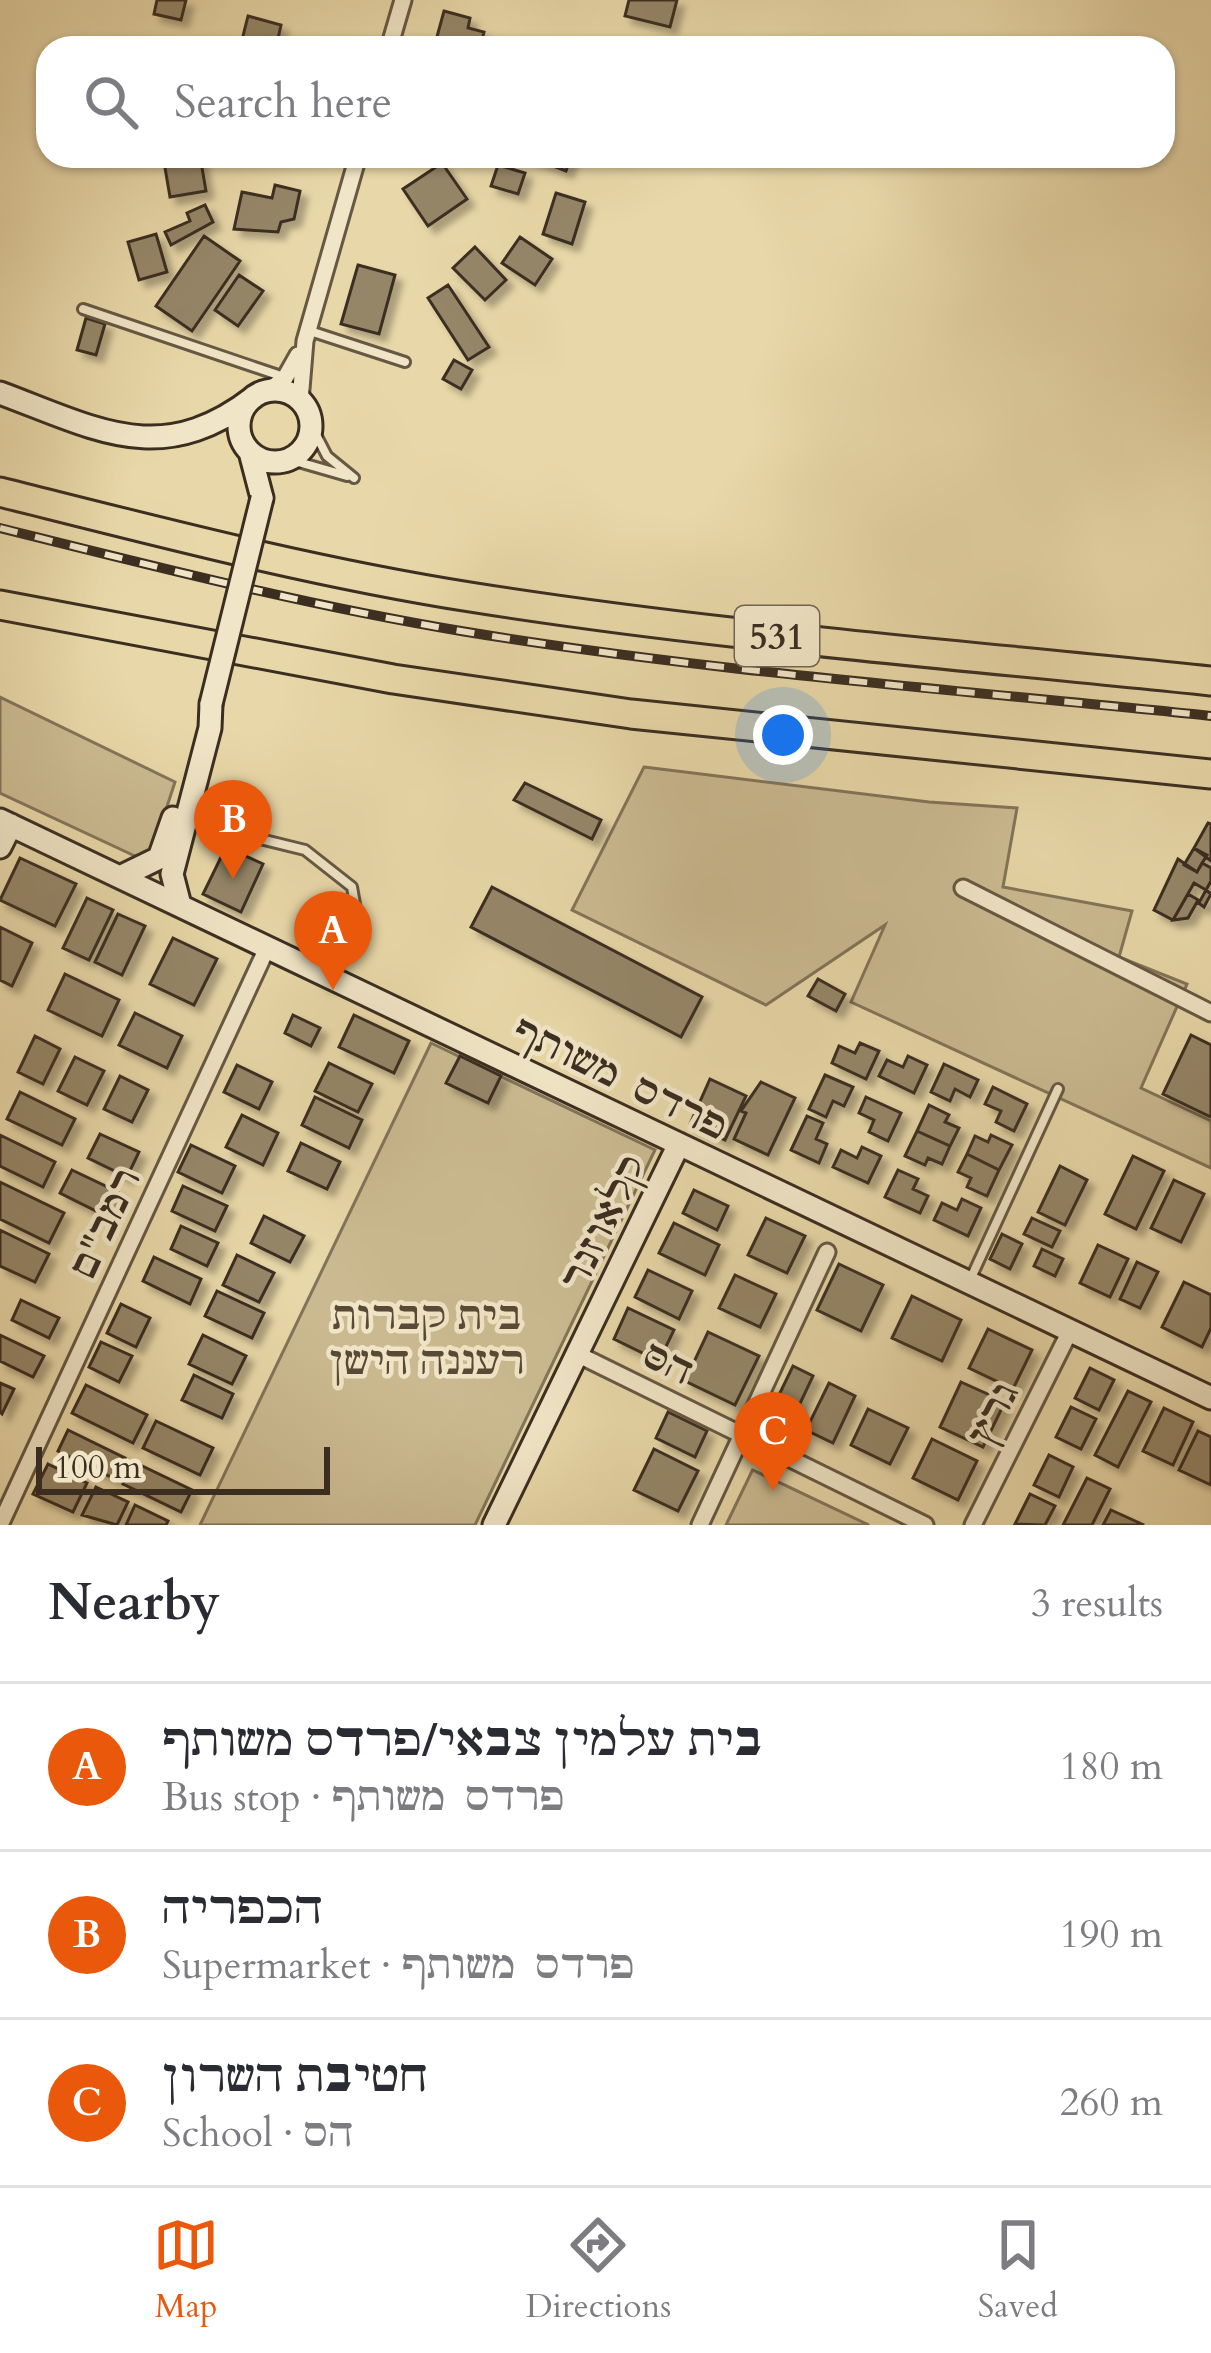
<!DOCTYPE html>
<meta charset="utf-8">
<style>
body{margin:0;font-family:Cardo,"Frank Ruhl Libre",serif;background:#f2f2f3;color:#2b2b33}
.scale{position:absolute;left:36px;bottom:30px;width:294px;box-sizing:border-box;padding-left:12px;border:6px solid #3b2e21;border-top:0;font-size:33px;line-height:42px;white-space:nowrap;color:#3b2e21;-webkit-text-stroke:9px #f0e5c6;paint-order:stroke}
.you{position:absolute;left:783px;top:735px;width:42px;height:42px;margin:-30px;border:9px solid #fff;border-radius:50%;background:#1a73e8;box-shadow:0 0 0 18px #1a73e833}
.badge{display:grid;place-items:center;width:78px;height:78px;border-radius:50%;background:#ea580c;color:#fff;font-size:39px;font-weight:700}
.pin{position:absolute;translate:-50% -99px;filter:drop-shadow(0 3px 6px #0008)}
.pin::after{content:'';position:absolute;top:63px;width:42px;height:36px;background:inherit;clip-path:polygon(0 0,100% 0,50% 100%)}
.list{margin:0;padding:0;list-style:none}
h2{display:flex;justify-content:space-between;align-items:center;height:156px;margin:0;padding:0 48px;font-size:51px}
h2 small{font-size:39px;font-weight:400;color:#7c7c81}
.list li{display:grid;grid-template-columns:78px 1fr auto;gap:36px;align-items:center;box-sizing:border-box;height:168px;padding:0 48px;border-top:3px solid #e1e1e2}
.list b{display:block;font-size:45px;white-space:nowrap}
.list p{margin:0;font-size:39px;white-space:nowrap;color:#7c7c81}
.list em{font-size:39px;font-style:normal;color:#7c7c81}
.icon{flex:none;width:66px;height:66px;fill:none;stroke:currentColor;stroke-width:2;stroke-linecap:round;stroke-linejoin:round}
.map{position:relative;flex:none;width:1211px;height:1525px;overflow:hidden}
.search{position:absolute;background:#fff;box-shadow:0 3px 9px #0004;left:36px;right:36px;top:36px;height:132px;display:flex;align-items:center;gap:30px;box-sizing:border-box;padding:0 42px;border-radius:36px;color:#7c7c81;font-size:45px}
.sheet{height:660px;background:#fff}
nav{display:flex;justify-content:space-around;align-items:center;box-sizing:border-box;height:168px;border-top:3px solid #e1e1e2;background:#fff;font-size:33px;color:#7c7c81}
nav a{display:grid;justify-items:center;gap:6px}
nav .on{color:#ea580c}
.map>svg:first-child{display:block}
.green{fill:#cbba91;stroke:#837459;stroke-width:3}
.building{fill:#958667;stroke:#3b2e21;stroke-width:3;filter:url(#shadow)}
.lines{fill:none;stroke-linecap:round;stroke-linejoin:round}
.lane-casing{stroke:#665843;stroke-width:14}
.street-casing{stroke:#665843;stroke-width:21}
.secondary-casing{stroke:#3b2e21;stroke-width:27}
.highway-casing{stroke:#3b2e21;stroke-width:33}
.lane{stroke:#f0e5c6;stroke-width:8}
.street{stroke:#f0e5c6;stroke-width:15}
.secondary{stroke:#f0e5c6;stroke-width:21}
.highway{stroke:#e8d7a8;stroke-width:27}
.rail-casing{stroke:#3b2e21;stroke-width:10}
.rail{stroke:#f0e5c6;stroke-width:6;stroke-dasharray:18;stroke-linecap:butt}
.secondary-bridge-casing{stroke:#3b2e21;stroke-width:27;stroke-linecap:butt}
.secondary-bridge{stroke:#f0e5c6;stroke-width:21}
.labels{text-anchor:middle;stroke-width:9;stroke-linejoin:round;paint-order:stroke}
.shield{fill:#f0e5c6;stroke:#716552;stroke-width:3}
.shield-label{font-size:36px;font-weight:bold;fill:#3b2e21}
.street-label{font-size:39px;fill:#3b2e21;stroke:#f0e5c6}
.park-label{font-size:39px;font-style:italic;fill:#584a37;stroke:#f0e5c6}
</style>
<div class="map">
<svg width="1211" height="1525" viewBox="0 0 1211 1525">
<defs>
<filter id="shadow"><feDropShadow dx="7" dy="7" stdDeviation="3" flood-color="#0004"/></filter>
</defs>
<rect width="100%" height="100%" fill="#e8d7a8"/>
<filter id="stains"><feTurbulence type="fractalNoise" baseFrequency=".00167" numOctaves="4"/><feColorMatrix values="0 0 0 0 .2 0 0 0 0 .09 0 0 0 0 .02 0 0 0 .5 -.17"/></filter>
<radialGradient id="worn" r=".72"><stop offset=".6" stop-color="#630" stop-opacity="0"/><stop offset="1" stop-color="#630" stop-opacity=".3"/></radialGradient>
<!-- green -->
<path class="green" d="M 0,697 L 175,782 L 151,855 L 135,856 L 0,793 Z
M 644,767 L 929,802 L 1017,808 L 1003,887 L 1132,911 L 1119,957 L 1187,984 L 1141,1088 L 1211,1121 L 1211,1168 L 851,1002 L 885,925 L 766,1005 L 572,910 Z
M 431,1043 L 655,1150 L 475,1525 L 200,1525 Z
M 753,1469 L 753,1470 L 869,1525 L 726,1525 Z"/>
<!-- building -->
<path class="building" d="M 157,0 L 186,0 L 181,20 L 154,14 Z
M 629,0 L 677,0 L 670,27 L 625,16 Z
M 444,11 L 470,18 L 468,28 L 484,32 L 480,48 L 435,44 Z
M 248,16 L 281,25 L 276,48 L 240,48 Z
M 163,156 L 200,156 L 206,191 L 170,197 Z
M 528,156 L 571,156 L 566,171 Z
M 442,163 L 467,199 L 428,226 L 403,189 Z
M 498,165 L 525,173 L 518,194 L 491,186 Z
M 275,185 L 300,191 L 294,219 L 281,222 L 278,232 L 234,229 L 242,192 L 272,198 Z
M 556,193 L 585,202 L 572,244 L 543,234 Z
M 205,205 L 213,222 L 171,245 L 165,232 L 190,221 L 187,213 Z
M 156,234 L 167,272 L 139,280 L 128,242 Z
M 204,236 L 240,261 L 192,331 L 156,306 Z
M 520,237 L 552,259 L 535,285 L 502,263 Z
M 475,247 L 506,280 L 485,300 L 453,268 Z
M 358,265 L 395,275 L 379,334 L 341,324 Z
M 239,275 L 263,291 L 238,326 L 215,310 Z
M 448,285 L 489,347 L 468,360 L 428,298 Z
M 86,318 L 105,324 L 96,355 L 77,350 Z
M 454,360 L 472,370 L 461,389 L 443,379 Z
M 525,783 L 601,820 L 592,839 L 514,800 Z
M 1208,823 L 1211,824 L 1211,861 L 1194,848 Z
M 226,847 L 263,864 L 241,912 L 203,894 Z
M 1194,848 L 1207,855 L 1197,872 L 1184,865 Z
M 20,858 L 76,884 L 55,926 L 0,900 Z
M 1178,859 L 1197,872 L 1202,863 L 1211,868 L 1211,881 L 1206,890 L 1194,883 L 1173,920 L 1154,910 Z
M 492,887 L 702,997 L 681,1037 L 471,927 Z
M 1206,890 L 1211,894 L 1204,907 L 1197,902 L 1188,918 L 1173,920 L 1188,894 L 1200,901 Z
M 87,898 L 113,910 L 89,960 L 63,948 Z
M 118,914 L 145,926 L 122,975 L 95,962 Z
M 0,927 L 32,943 L 12,986 L 0,980 Z
M 173,938 L 217,959 L 194,1005 L 150,984 Z
M 65,974 L 119,1000 L 102,1036 L 48,1010 Z
M 818,979 L 845,994 L 836,1011 L 808,996 Z
M 135,1013 L 182,1036 L 167,1068 L 119,1045 Z
M 293,1015 L 320,1028 L 311,1046 L 285,1033 Z
M 354,1015 L 409,1041 L 394,1073 L 339,1047 Z
M 1191,1035 L 1211,1045 L 1211,1117 L 1163,1094 Z
M 35,1036 L 60,1049 L 43,1084 L 18,1072 Z
M 860,1043 L 879,1051 L 866,1079 L 832,1063 L 839,1046 L 855,1053 Z
M 460,1056 L 501,1076 L 488,1103 L 446,1083 Z
M 908,1056 L 927,1065 L 914,1093 L 879,1076 L 887,1060 L 903,1067 Z
M 75,1057 L 104,1071 L 87,1105 L 58,1091 Z
M 329,1063 L 372,1084 L 358,1112 L 315,1091 Z
M 944,1064 L 978,1080 L 970,1097 L 955,1089 L 950,1101 L 931,1092 Z
M 237,1065 L 272,1082 L 259,1109 L 224,1092 Z
M 825,1075 L 853,1087 L 844,1106 L 833,1101 L 826,1117 L 809,1109 Z
M 120,1076 L 148,1090 L 132,1122 L 104,1109 Z
M 710,1079 L 746,1096 L 725,1140 L 690,1124 Z
M 761,1082 L 795,1098 L 768,1155 L 734,1139 L 746,1113 L 741,1111 Z
M 993,1087 L 1027,1104 L 1014,1131 L 996,1122 L 1001,1111 L 985,1104 Z
M 20,1092 L 75,1119 L 62,1145 L 7,1119 Z
M 315,1097 L 362,1120 L 349,1148 L 302,1125 Z
M 866,1097 L 901,1113 L 888,1141 L 869,1132 L 874,1120 L 859,1113 Z
M 929,1105 L 949,1115 L 945,1122 L 959,1128 L 950,1146 L 917,1131 Z
M 242,1115 L 278,1133 L 263,1165 L 226,1147 Z
M 807,1116 L 823,1123 L 816,1139 L 827,1144 L 819,1163 L 791,1150 Z
M 917,1131 L 950,1146 L 942,1164 L 928,1158 L 925,1165 L 905,1156 Z
M 100,1134 L 139,1152 L 127,1177 L 88,1158 Z
M 0,1135 L 55,1162 L 43,1187 L 0,1166 Z
M 991,1135 L 1012,1145 L 999,1170 L 967,1154 L 975,1136 L 988,1142 Z
M 301,1143 L 340,1162 L 327,1189 L 288,1171 Z
M 191,1145 L 235,1166 L 222,1193 L 178,1172 Z
M 862,1147 L 881,1156 L 868,1183 L 833,1167 L 841,1150 L 857,1158 Z
M 967,1154 L 999,1170 L 987,1196 L 967,1187 L 971,1178 L 958,1172 Z
M 1133,1156 L 1164,1171 L 1136,1229 L 1105,1214 Z
M 1060,1166 L 1087,1180 L 1065,1225 L 1038,1212 Z
M 72,1170 L 118,1192 L 106,1216 L 60,1193 Z
M 898,1170 L 918,1179 L 913,1189 L 928,1196 L 920,1213 L 885,1197 Z
M 1174,1180 L 1204,1194 L 1181,1242 L 1151,1228 Z
M 0,1182 L 64,1213 L 49,1243 L 0,1219 Z
M 183,1186 L 227,1206 L 215,1231 L 172,1211 Z
M 694,1190 L 728,1206 L 717,1230 L 683,1213 Z
M 962,1199 L 981,1208 L 968,1236 L 934,1220 L 942,1203 L 957,1210 Z
M 264,1216 L 304,1236 L 290,1262 L 251,1243 Z
M 766,1218 L 805,1236 L 787,1273 L 748,1255 Z
M 1032,1218 L 1060,1231 L 1052,1247 L 1024,1234 Z
M 674,1223 L 719,1245 L 705,1275 L 659,1253 Z
M 181,1226 L 218,1243 L 207,1266 L 171,1249 Z
M 0,1230 L 49,1254 L 35,1282 L 0,1266 Z
M 1002,1234 L 1022,1244 L 1010,1269 L 990,1259 Z
M 1098,1245 L 1128,1259 L 1110,1297 L 1080,1283 Z
M 1042,1249 L 1063,1259 L 1055,1276 L 1034,1266 Z
M 237,1255 L 274,1273 L 259,1302 L 223,1285 Z
M 154,1257 L 201,1279 L 190,1304 L 143,1281 Z
M 1137,1262 L 1158,1272 L 1140,1308 L 1120,1299 Z
M 839,1264 L 883,1285 L 861,1331 L 817,1310 Z
M 648,1270 L 692,1291 L 679,1319 L 635,1297 Z
M 735,1275 L 776,1294 L 760,1327 L 719,1308 Z
M 1184,1282 L 1211,1295 L 1211,1328 L 1202,1347 L 1162,1327 Z
M 217,1291 L 264,1313 L 252,1338 L 205,1316 Z
M 912,1296 L 961,1320 L 942,1361 L 892,1338 Z
M 21,1300 L 59,1318 L 49,1338 L 12,1320 Z
M 121,1304 L 150,1318 L 136,1347 L 107,1333 Z
M 628,1308 L 674,1330 L 659,1361 L 614,1339 Z
M 988,1329 L 1032,1350 L 1013,1389 L 969,1368 Z
M 708,1332 L 759,1356 L 735,1405 L 685,1381 Z
M 0,1335 L 44,1356 L 33,1377 L 0,1361 Z
M 203,1335 L 246,1356 L 232,1384 L 189,1364 Z
M 101,1342 L 132,1356 L 119,1382 L 89,1367 Z
M 793,1366 L 813,1376 L 781,1444 L 760,1434 Z
M 1090,1368 L 1114,1380 L 1099,1410 L 1075,1398 Z
M 194,1375 L 233,1394 L 222,1418 L 182,1400 Z
M 961,1382 L 1005,1402 L 983,1447 L 940,1427 Z
M 0,1383 L 14,1389 L 2,1414 L 0,1412 Z
M 829,1383 L 855,1396 L 833,1443 L 806,1430 Z
M 86,1385 L 147,1415 L 133,1443 L 72,1413 Z
M 1128,1391 L 1151,1402 L 1118,1467 L 1095,1455 Z
M 1071,1407 L 1096,1419 L 1081,1449 L 1056,1437 Z
M 1164,1408 L 1193,1422 L 1173,1465 L 1143,1451 Z
M 868,1409 L 908,1428 L 890,1464 L 851,1445 Z
M 668,1412 L 707,1431 L 695,1457 L 656,1438 Z
M 156,1421 L 213,1448 L 200,1475 L 143,1448 Z
M 68,1430 L 125,1458 L 115,1479 L 58,1451 Z
M 1198,1431 L 1211,1437 L 1211,1485 L 1179,1470 Z
M 932,1439 L 977,1461 L 958,1500 L 913,1478 Z
M 654,1449 L 698,1471 L 678,1511 L 634,1490 Z
M 1049,1455 L 1073,1467 L 1059,1497 L 1034,1485 Z
M 134,1462 L 192,1490 L 181,1512 L 123,1484 Z
M 48,1464 L 87,1483 L 73,1512 L 33,1494 Z
M 1087,1478 L 1110,1489 L 1092,1525 L 1063,1525 Z
M 96,1487 L 128,1502 L 117,1525 L 82,1515 Z
M 1030,1494 L 1055,1506 L 1045,1525 L 1015,1524 Z
M 135,1505 L 168,1521 L 166,1525 L 126,1525 Z
M 1111,1510 L 1144,1525 L 1103,1525 Z"/>
<g class="lines">
<!-- lane casing -->
<g class="lane-casing">
<path id="lane" d="M 83,309 L 284,377
M 310,331 L 405,362
M 310,423 L 327,456 L 354,478
M 288,459 L 347,476
M 187,821 L 305,850 L 352,887 L 358,921 L 315,965
M 970,1280 L 1058,1089"/>
</g>
<!-- street casing -->
<g class="street-casing">
<path id="street" d="M 389,48 L 403,0
M 268,391 L 285,378 L 298,355
M 300,401 L 305,341 L 358,156
M 963,888 L 1211,1013
M 577,1354 L 925,1525
M 0,1525 L 267,948
M 700,1525 L 827,1252
M 973,1525 L 1070,1331"/>
</g>
<!-- secondary casing -->
<g class="secondary-casing">
<path id="secondary" d="M239 426a36 36 0 1 1 72 0a36 36 0 1 1-72 0Z
M 0,393 C 97,429 161,469 254,397
M 250,452 L 262,498
M 0,820 L 1211,1398
M 0,847 L 11,825
M 120,877 L 159,858 L 173,818
M 180,905 L 172,874 L 210,728 L 211,704
M 494,1525 L 679,1144"/>
</g>
<!-- highway casing -->
<g class="highway-casing">
<path id="highway" d="M 0,492 C 156,531 311,572 470,597 C 715,636 964,655 1211,681
M 0,605 L 393,679 L 631,714 L 1211,774"/>
</g>
<!-- lane -->
<use href="#lane" class="lane"/>
<!-- street -->
<use href="#street" class="street"/>
<!-- secondary -->
<use href="#secondary" class="secondary"/>
<!-- highway -->
<use href="#highway" class="highway"/>
<!-- rail casing -->
<g class="rail-casing">
<path id="rail" d="M 0,528 C 153,566 305,605 461,631 C 709,672 961,690 1211,716"/>
</g>
<!-- rail -->
<use href="#rail" class="rail"/>
<!-- secondary-bridge casing -->
<g class="secondary-bridge-casing">
<path id="secondary-bridge" d="M 211,704 L 262,498"/>
</g>
<!-- secondary-bridge -->
<use href="#secondary-bridge" class="secondary-bridge"/>
</g>
<g class="labels">
<!-- shield labels -->
<rect class="shield" x="735" y="606" width="84" height="60" rx="9"/>
<g class="shield-label">
<text x="777" y="649">531</text>
</g>
<!-- street labels -->
<g class="street-label">
<text transform="translate(621 1077) rotate(26)" y="14">פרדס משותף</text>
<text transform="translate(104 1222) rotate(-65)" y="14">רמב"ם</text>
<text transform="translate(602 1222) rotate(-64)" y="14">קלאוזנר</text>
<text transform="translate(669 1362) rotate(26)" y="14">הס</text>
<text transform="translate(992 1413) rotate(-63)" y="14">גרץ</text>
</g>
<!-- park labels -->
<g class="park-label">
<text x="427" y="1329">בית קברות<tspan x="427" dy="45">רעננה הישן</tspan></text>
</g>
</g>
<rect width="100%" height="100%" filter="url(#stains)"/>
<rect width="100%" height="100%" fill="url(#worn)"/>
</svg>
<div class="scale">100 m</div>
<div class="you"></div>
<div class="pin badge" style="left:333px;top:990px">A</div>
<div class="pin badge" style="left:233px;top:879px">B</div>
<div class="pin badge" style="left:773px;top:1491px">C</div>
<div class="search"><svg class="icon" aria-label="search" viewBox="0 0 24 24"><circle cx="10" cy="10" r="6"/><path d="M15 15l6 6"/></svg>Search here</div>
</div>
<section class="sheet">
<h2>Nearby<small>3 results</small></h2>
<ul class="list">
<li><span class="badge">A</span><div><b>בית עלמין צבאי/פרדס משותף</b><p>Bus stop · פרדס משותף</p></div><em>180 m</em></li>
<li><span class="badge">B</span><div><b>הכפריה</b><p>Supermarket · פרדס משותף</p></div><em>190 m</em></li>
<li><span class="badge">C</span><div><b>חטיבת השרון</b><p>School · הס</p></div><em>260 m</em></li>
</ul>
</section>
<nav>
<a class="on"><svg class="icon" aria-label="map" viewBox="0 0 24 24"><path d="M3 6l6-2 6 2 6-2v14l-6 2-6-2-6 2zM9 4v14M15 6v14"/></svg>Map</a>
<a><svg class="icon" aria-label="directions" viewBox="0 0 24 24"><path d="M12 3l9 9-9 9-9-9zM9 14v-3h6M13 9l2 2-2 2"/></svg>Directions</a>
<a><svg class="icon" aria-label="saved" viewBox="0 0 24 24"><path d="M7 4h10v16l-5-4-5 4z"/></svg>Saved</a>
</nav>
